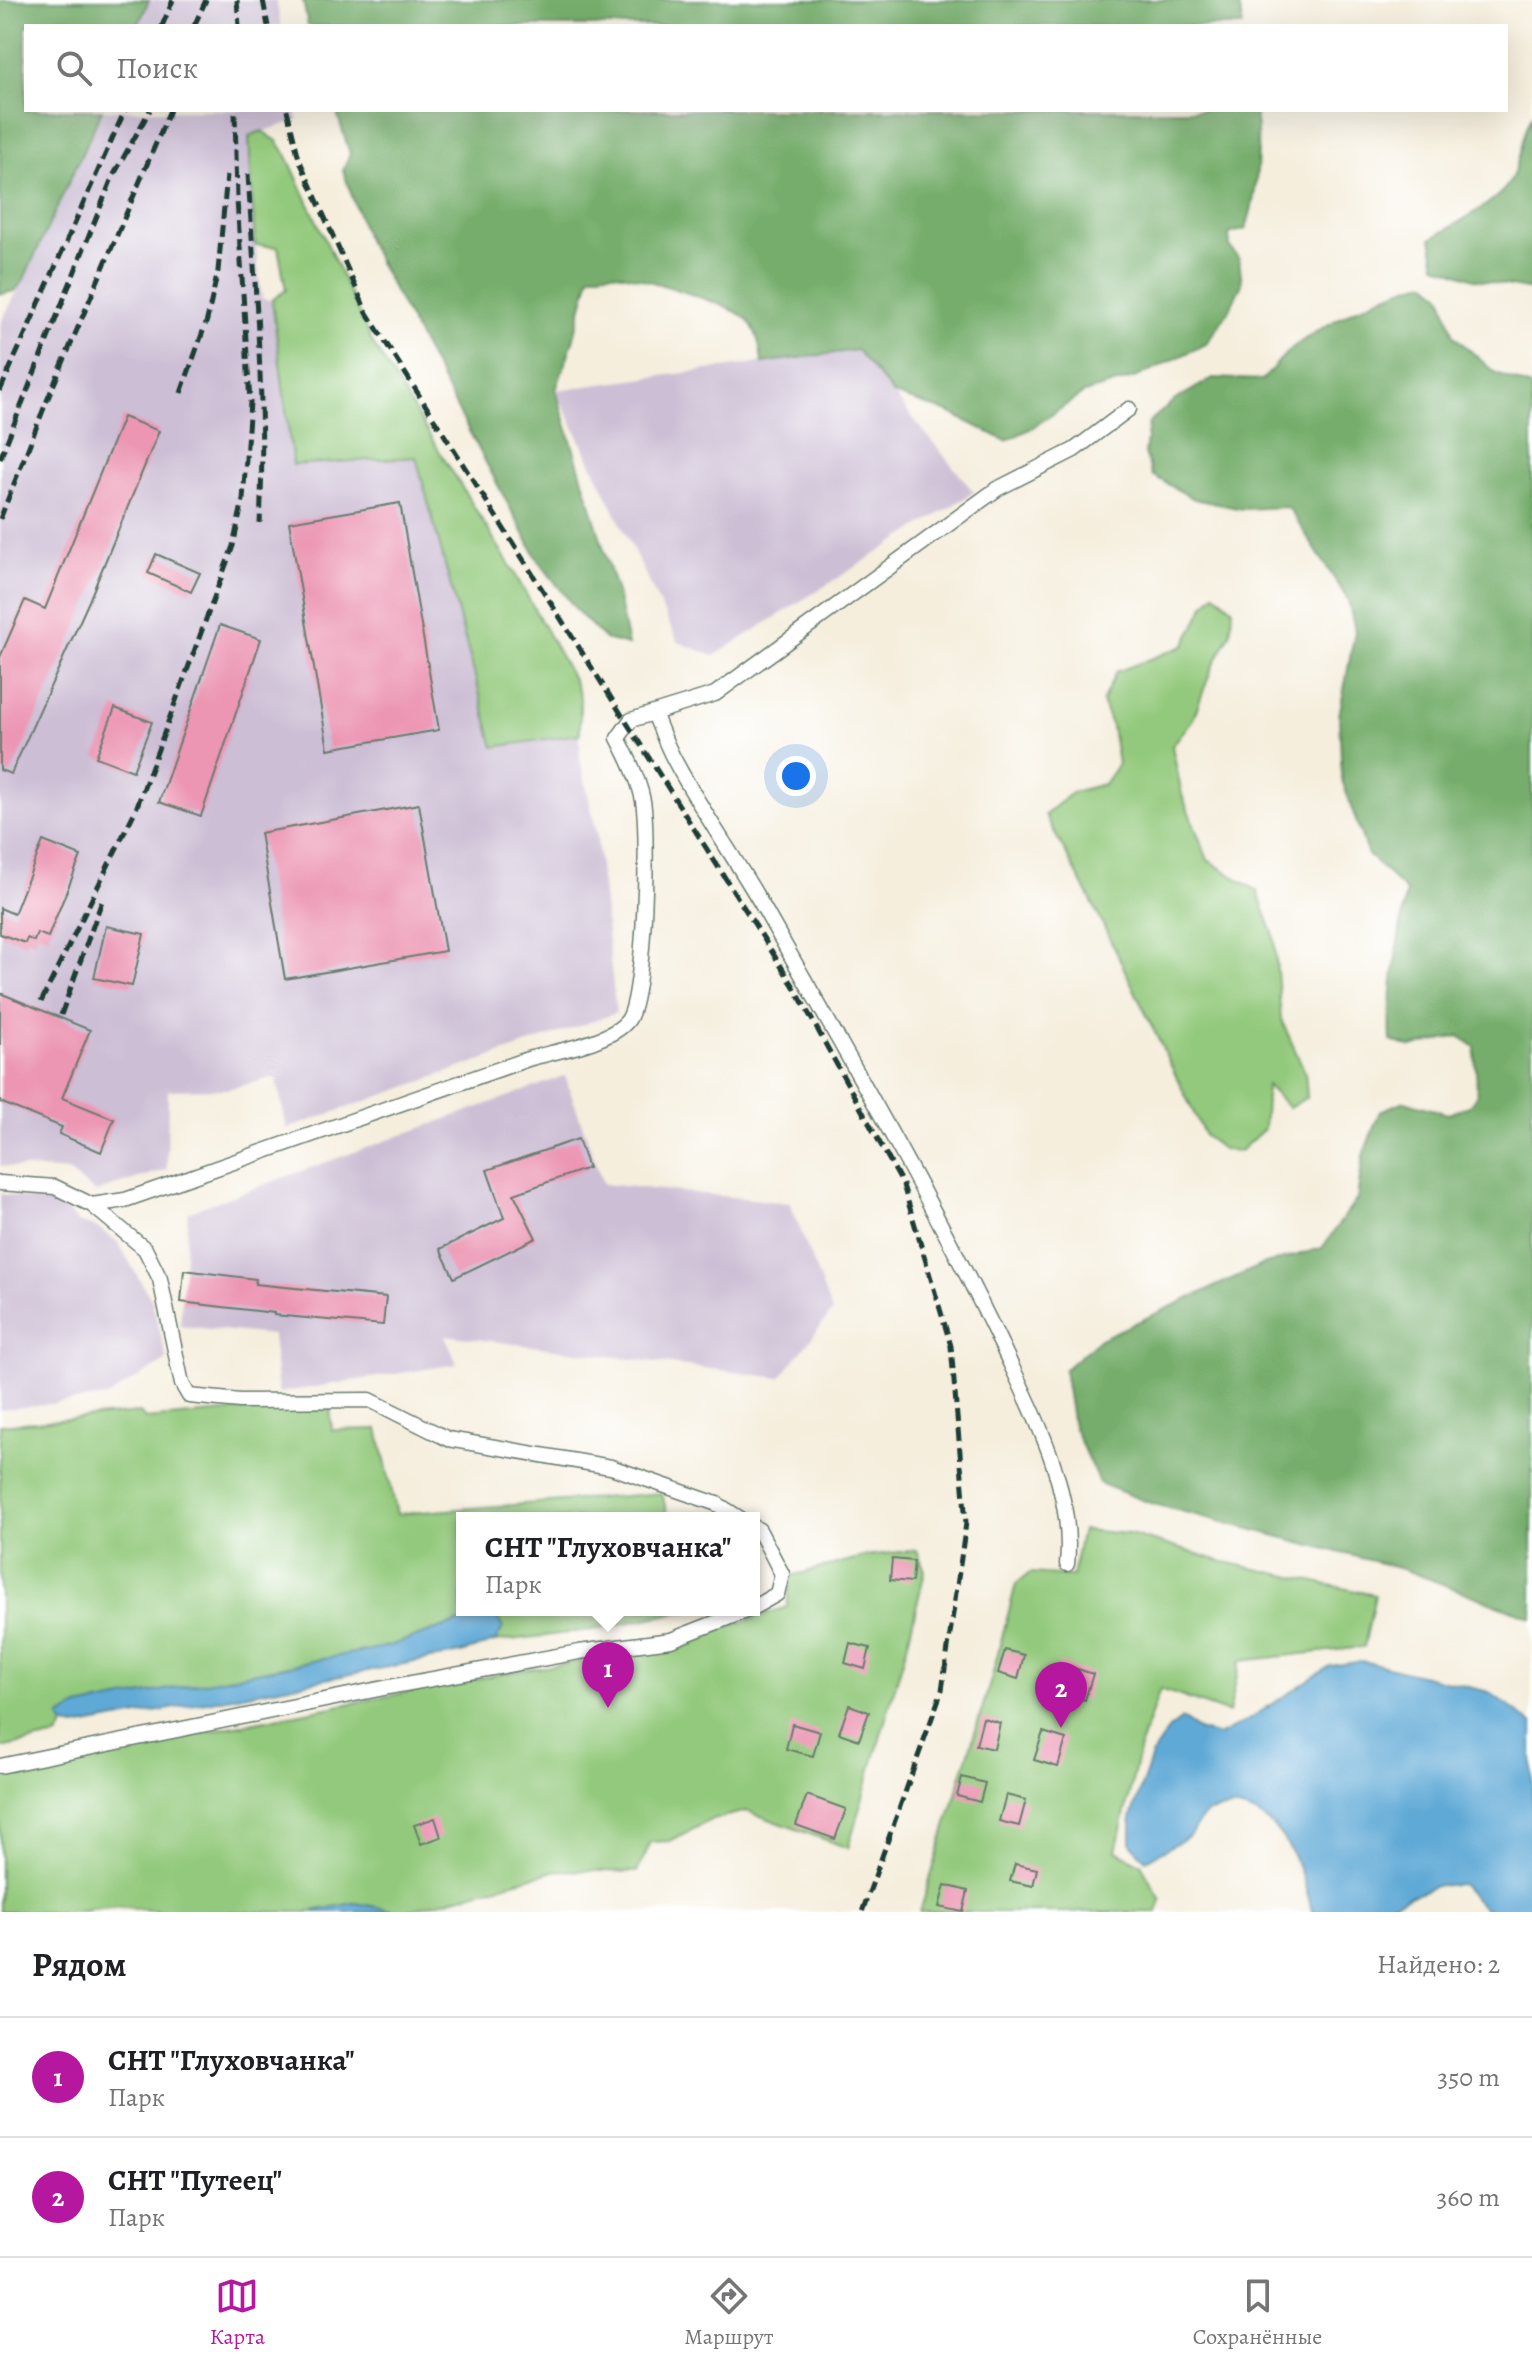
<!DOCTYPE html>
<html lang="ru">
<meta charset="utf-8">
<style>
body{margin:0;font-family:Alegreya,serif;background:#f6f6f6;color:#202124}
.you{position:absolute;left:796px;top:776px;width:28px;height:28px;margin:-20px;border:6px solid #fff;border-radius:50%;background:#1a73e8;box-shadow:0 0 0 12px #1a73e833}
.badge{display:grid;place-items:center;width:52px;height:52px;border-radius:50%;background:#b5179e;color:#fff;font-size:26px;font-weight:700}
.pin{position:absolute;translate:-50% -66px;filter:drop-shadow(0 2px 4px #0008)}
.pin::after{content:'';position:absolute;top:42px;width:28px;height:24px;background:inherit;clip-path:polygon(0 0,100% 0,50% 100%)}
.popup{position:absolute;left:456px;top:1512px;width:304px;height:104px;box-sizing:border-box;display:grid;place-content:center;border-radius:0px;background:#fff;filter:drop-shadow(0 2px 6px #0005);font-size:26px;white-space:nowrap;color:#757577}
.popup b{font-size:30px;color:#202124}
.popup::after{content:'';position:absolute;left:50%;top:100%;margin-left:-16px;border:16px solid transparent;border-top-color:#fff}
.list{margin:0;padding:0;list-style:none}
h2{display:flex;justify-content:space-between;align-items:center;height:104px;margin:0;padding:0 32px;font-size:34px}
h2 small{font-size:26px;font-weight:400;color:#757577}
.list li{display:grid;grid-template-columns:52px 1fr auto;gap:24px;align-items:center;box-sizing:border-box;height:120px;padding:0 32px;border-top:2px solid #e0e0e0}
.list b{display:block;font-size:30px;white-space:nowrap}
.list p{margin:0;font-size:26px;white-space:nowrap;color:#757577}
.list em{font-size:26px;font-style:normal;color:#757577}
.icon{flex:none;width:44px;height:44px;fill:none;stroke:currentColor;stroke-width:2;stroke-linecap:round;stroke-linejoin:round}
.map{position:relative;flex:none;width:1532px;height:1912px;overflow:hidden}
.search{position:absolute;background:#fff;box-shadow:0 8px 32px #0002;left:24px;right:24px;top:24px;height:88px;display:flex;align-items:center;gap:20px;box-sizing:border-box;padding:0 28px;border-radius:0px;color:#757577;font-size:30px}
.sheet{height:344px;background:#fff}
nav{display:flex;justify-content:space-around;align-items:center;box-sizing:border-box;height:112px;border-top:2px solid #e0e0e0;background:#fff;font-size:22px;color:#757577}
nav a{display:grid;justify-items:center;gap:4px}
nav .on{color:#b5179e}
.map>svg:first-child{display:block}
.industrial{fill:#ccbed4}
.green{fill:#93c97c;stroke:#598358;stroke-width:2}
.forest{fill:#76ad6c;stroke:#4a7550;stroke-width:2}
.water{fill:#5ea9d6;stroke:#3e7385;stroke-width:2}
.building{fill:#ec96b4}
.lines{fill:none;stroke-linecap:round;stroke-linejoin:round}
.minor-casing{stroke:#6a7b6f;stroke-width:17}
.minor{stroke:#fff;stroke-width:14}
.rail{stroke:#1f3d34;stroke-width:5;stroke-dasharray:12 6;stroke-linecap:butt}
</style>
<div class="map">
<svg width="1532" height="1912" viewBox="0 0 1532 1912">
<rect width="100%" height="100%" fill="#fff"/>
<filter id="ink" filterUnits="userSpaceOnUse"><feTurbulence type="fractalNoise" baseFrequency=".0125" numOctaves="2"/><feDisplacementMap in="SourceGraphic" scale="16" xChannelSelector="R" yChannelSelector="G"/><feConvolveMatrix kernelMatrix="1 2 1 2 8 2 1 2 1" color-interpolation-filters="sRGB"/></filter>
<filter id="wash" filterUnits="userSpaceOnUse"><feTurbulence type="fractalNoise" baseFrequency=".006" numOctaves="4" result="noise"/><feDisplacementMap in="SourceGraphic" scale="32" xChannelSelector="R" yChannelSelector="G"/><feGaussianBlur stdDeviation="1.8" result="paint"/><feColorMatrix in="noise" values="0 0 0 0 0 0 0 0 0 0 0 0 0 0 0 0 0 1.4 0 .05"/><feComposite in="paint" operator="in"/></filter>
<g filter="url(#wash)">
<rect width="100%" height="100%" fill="#f5eedd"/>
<!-- industrial -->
<path class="industrial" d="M 149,0 L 276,0 L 281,26 L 138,26 Z
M 102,110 L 296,110 L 298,120 L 249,136 L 256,251 L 262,299 L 272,300 L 293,465 L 416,457 L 494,746 L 580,734 L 580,758 L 596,830 L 616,1013 L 287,1129 L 276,1077 L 227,1089 L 168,1090 L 167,1169 L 95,1192 L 67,1171 L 0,1166 L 0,324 L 23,281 Z
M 857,350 L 974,492 L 714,656 L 678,642 L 556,390 Z
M 565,1076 L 603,1184 L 790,1203 L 832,1312 L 780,1378 L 445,1335 L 457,1364 L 278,1393 L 272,1335 L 180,1326 L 188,1212 Z
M 0,1194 L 59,1203 L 78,1222 L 98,1228 L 118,1242 L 152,1301 L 167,1360 L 107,1397 L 0,1410 Z"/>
<!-- green -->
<path class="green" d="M 262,131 L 277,141 L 287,156 L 372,342 L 511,567 L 573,679 L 580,697 L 580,734 L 494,747 L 416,457 L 293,465 L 272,300 L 286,290 L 278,247 L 255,245 L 249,136 Z
M 1215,593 L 1233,609 L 1230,634 L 1212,668 L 1193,719 L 1172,746 L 1182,795 L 1208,860 L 1257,891 L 1274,936 L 1281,1019 L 1305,1072 L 1307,1097 L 1289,1108 L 1267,1085 L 1264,1129 L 1240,1151 L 1224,1150 L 1205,1136 L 1091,900 L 1045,815 L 1073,792 L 1104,784 L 1118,764 L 1112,727 L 1102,702 L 1116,672 L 1184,646 L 1205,605 Z
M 294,1406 L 330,1406 L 332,1430 L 378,1429 L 397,1514 L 662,1493 L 668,1518 L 462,1518 L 462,1610 L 688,1610 L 592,1630 L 495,1642 L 502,1628 L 460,1622 L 389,1646 L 60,1717 L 64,1725 L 58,1736 L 0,1748 L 0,1425 L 140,1413 L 145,1419 Z
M 1082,1530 L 1130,1534 L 1220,1561 L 1375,1595 L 1364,1647 L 1240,1661 L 1229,1713 L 1160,1689 L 1141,1743 L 1116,1851 L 1141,1864 L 1161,1900 L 1157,1912 L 920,1912 L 991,1680 L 1016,1584 L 1030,1573 L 1072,1576 Z
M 917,1550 L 925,1571 L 907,1646 L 848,1848 L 747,1811 L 713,1819 L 670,1841 L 651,1842 L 637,1872 L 558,1870 L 403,1912 L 355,1903 L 307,1912 L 166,1912 L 118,1906 L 65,1912 L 0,1912 L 0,1772 L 506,1673 L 660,1649 L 787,1607 L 791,1576 L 866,1556 Z"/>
<!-- forest -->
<path class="forest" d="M 2,0 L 149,0 L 138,26 L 26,26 L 26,110 L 102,110 L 23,281 L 15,291 L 0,294 L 0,2 Z
M 303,0 L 1238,0 L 1243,26 L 308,26 Z
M 336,110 L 1255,110 C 1260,149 1258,192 1246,229 L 1229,234 L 1230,247 L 1239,259 L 1242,284 L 1228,312 L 1206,344 L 1137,377 L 1084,393 L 1032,428 L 1006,441 L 948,412 L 893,394 L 857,350 L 762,363 C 760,347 758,329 744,317 C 729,304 637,276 615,273 C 607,272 598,274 590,276 L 573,341 L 556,390 L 617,593 L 628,645 L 605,639 L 578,612 L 538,560 L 367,240 L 343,170 L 350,154 Z
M 1532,116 L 1532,290 L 1474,279 L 1436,265 L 1431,239 C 1452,225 1497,203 1509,183 C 1522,162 1520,135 1532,116 Z
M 1426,282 L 1441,294 L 1454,336 L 1494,372 L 1532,388 L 1532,1618 L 1403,1569 L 1150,1503 L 1099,1483 L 1073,1426 L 1064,1370 L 1100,1339 L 1262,1265 L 1322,1248 L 1357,1199 L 1363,1156 L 1380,1111 L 1405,1101 L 1448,1114 L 1469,1106 L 1477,1094 L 1475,1047 L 1459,1036 L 1411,1047 L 1391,1041 C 1388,990 1399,941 1406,891 L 1368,855 L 1342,780 L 1339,716 L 1355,631 L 1348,600 L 1288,507 L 1242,509 L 1194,499 L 1152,475 L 1145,453 L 1149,422 L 1175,400 L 1213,378 L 1262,380 C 1272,370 1281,357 1292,348 C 1327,323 1385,291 1426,282 Z"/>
<!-- water -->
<path class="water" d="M 489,1617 L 497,1617 L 503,1628 L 495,1642 L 461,1653 L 76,1727 L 64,1725 L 60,1717 L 78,1707 L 389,1646 L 460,1622 Z
M 1363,1661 L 1489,1692 L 1532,1723 L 1532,1912 L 1487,1912 L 1461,1884 L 1435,1886 L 1370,1912 L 1312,1912 C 1303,1871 1284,1815 1237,1808 C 1228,1807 1215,1811 1206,1813 L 1189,1836 L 1146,1860 L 1131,1844 L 1131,1817 L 1153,1753 L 1169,1729 L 1182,1719 L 1198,1730 L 1218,1736 L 1245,1722 L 1330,1666 Z
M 355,1903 L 403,1912 L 307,1912 Z"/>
<g id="blocks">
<!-- building -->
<path class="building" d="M 123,417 L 159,431 L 89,601 L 11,774 L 0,770 L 0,657 L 25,600 L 45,609 Z
M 400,503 L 439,730 L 328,749 L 289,522 Z
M 156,554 L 200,573 L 191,592 L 148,573 Z
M 220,625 L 261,639 L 201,816 L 159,802 Z
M 115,708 L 152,722 L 133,771 L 96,757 Z
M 419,804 L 445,951 L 285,979 L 260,833 Z
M 43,841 L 81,856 L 48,937 L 37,933 L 34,941 L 27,938 L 25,943 L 0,934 L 0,908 L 14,914 Z
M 106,926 L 144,934 L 132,986 L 94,978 Z
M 0,993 L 90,1030 L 62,1098 L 114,1119 L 101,1152 L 59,1134 L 62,1127 L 0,1102 Z
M 578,1139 L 588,1168 L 514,1194 L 536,1238 L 454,1278 L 440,1249 L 504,1218 L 487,1170 Z
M 184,1270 L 256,1279 L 255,1284 L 386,1297 L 383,1325 L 274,1315 L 274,1313 L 181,1302 Z
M 892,1559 L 914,1561 L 912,1582 L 890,1580 Z
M 850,1643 L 870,1648 L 865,1669 L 845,1663 Z
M 1005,1650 L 1024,1655 L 1018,1679 L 998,1673 Z
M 1059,1663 L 1093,1674 L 1085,1700 L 1051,1689 Z
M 849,1705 L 869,1712 L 859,1740 L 839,1733 Z
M 983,1718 L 1000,1723 L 994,1749 L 976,1745 Z
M 792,1724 L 820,1732 L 813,1756 L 786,1749 Z
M 1043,1732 L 1066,1739 L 1058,1767 L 1034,1760 Z
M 962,1777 L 985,1783 L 980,1802 L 957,1796 Z
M 807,1795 L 846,1809 L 835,1839 L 796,1825 Z
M 1006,1795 L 1026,1800 L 1019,1826 L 999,1821 Z
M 435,1818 L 441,1837 L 421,1844 L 414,1825 Z
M 1015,1864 L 1037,1869 L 1033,1886 L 1010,1881 Z
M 945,1885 L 968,1891 L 963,1912 L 939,1907 Z"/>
</g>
</g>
<g filter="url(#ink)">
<use href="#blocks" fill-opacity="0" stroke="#6a7b6f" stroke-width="2"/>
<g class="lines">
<!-- minor casing -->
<g class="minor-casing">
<path id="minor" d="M 654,713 C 661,730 667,747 676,763 C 705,817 741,866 770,919 C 850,1060 932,1200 1002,1346 C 1033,1412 1075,1490 1067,1564
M 0,1183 L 55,1187 L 92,1205 L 125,1200 L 531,1058 C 556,1051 612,1042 628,1020 C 645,996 649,834 643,801 C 639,779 628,757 618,738 L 631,720 L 715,694 L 997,489 L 1074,450 L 1129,409
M 92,1205 L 145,1249 L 160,1279 L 182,1384 L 189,1396 L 240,1401 L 370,1400 L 448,1439 L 611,1467 L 717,1504 L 739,1518
M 754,1527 L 759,1530 L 782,1574 L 777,1594 L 754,1607
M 0,1766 L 389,1687 L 579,1652 L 671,1640 L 748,1610"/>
</g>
<!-- minor -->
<use href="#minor" class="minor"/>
<!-- rail -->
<path class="rail" d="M 237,0 L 239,26
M 263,0 L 268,26
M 162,26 L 173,0
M 194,26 L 206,0
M 287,110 L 299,159 L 367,313 L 793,985 L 903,1185 L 951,1346 L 966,1523 L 942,1690 L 862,1912
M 248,174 C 255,291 266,406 260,523
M 0,391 L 125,110
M 181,393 L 207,320 L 218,271 L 227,175
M 0,459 L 112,178 L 150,110
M 0,519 L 46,403 L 170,110
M 41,1002 L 136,809 L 233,546 L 243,500 L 250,402 L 237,200 L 235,110
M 61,1015 L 103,898"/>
</g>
</g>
</svg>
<div class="you"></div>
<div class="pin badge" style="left:608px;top:1708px">1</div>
<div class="popup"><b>СНТ &quot;Глуховчанка&quot;</b>Парк</div>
<div class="pin badge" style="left:1061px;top:1728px">2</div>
<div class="search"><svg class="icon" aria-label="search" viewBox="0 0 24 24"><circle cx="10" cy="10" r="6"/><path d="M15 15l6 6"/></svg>Поиск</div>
</div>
<section class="sheet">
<h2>Рядом<small>Найдено: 2</small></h2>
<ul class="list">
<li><span class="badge">1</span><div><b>СНТ &quot;Глуховчанка&quot;</b><p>Парк</p></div><em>350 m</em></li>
<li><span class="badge">2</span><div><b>СНТ &quot;Путеец&quot;</b><p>Парк</p></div><em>360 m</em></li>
</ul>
</section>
<nav>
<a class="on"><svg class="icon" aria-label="map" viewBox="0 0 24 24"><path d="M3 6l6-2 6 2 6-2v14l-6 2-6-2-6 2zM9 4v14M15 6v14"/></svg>Карта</a>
<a><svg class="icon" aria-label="directions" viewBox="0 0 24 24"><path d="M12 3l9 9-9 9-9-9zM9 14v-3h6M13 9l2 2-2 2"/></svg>Маршрут</a>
<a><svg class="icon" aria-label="saved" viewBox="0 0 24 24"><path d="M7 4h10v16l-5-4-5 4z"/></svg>Сохранённые</a>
</nav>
